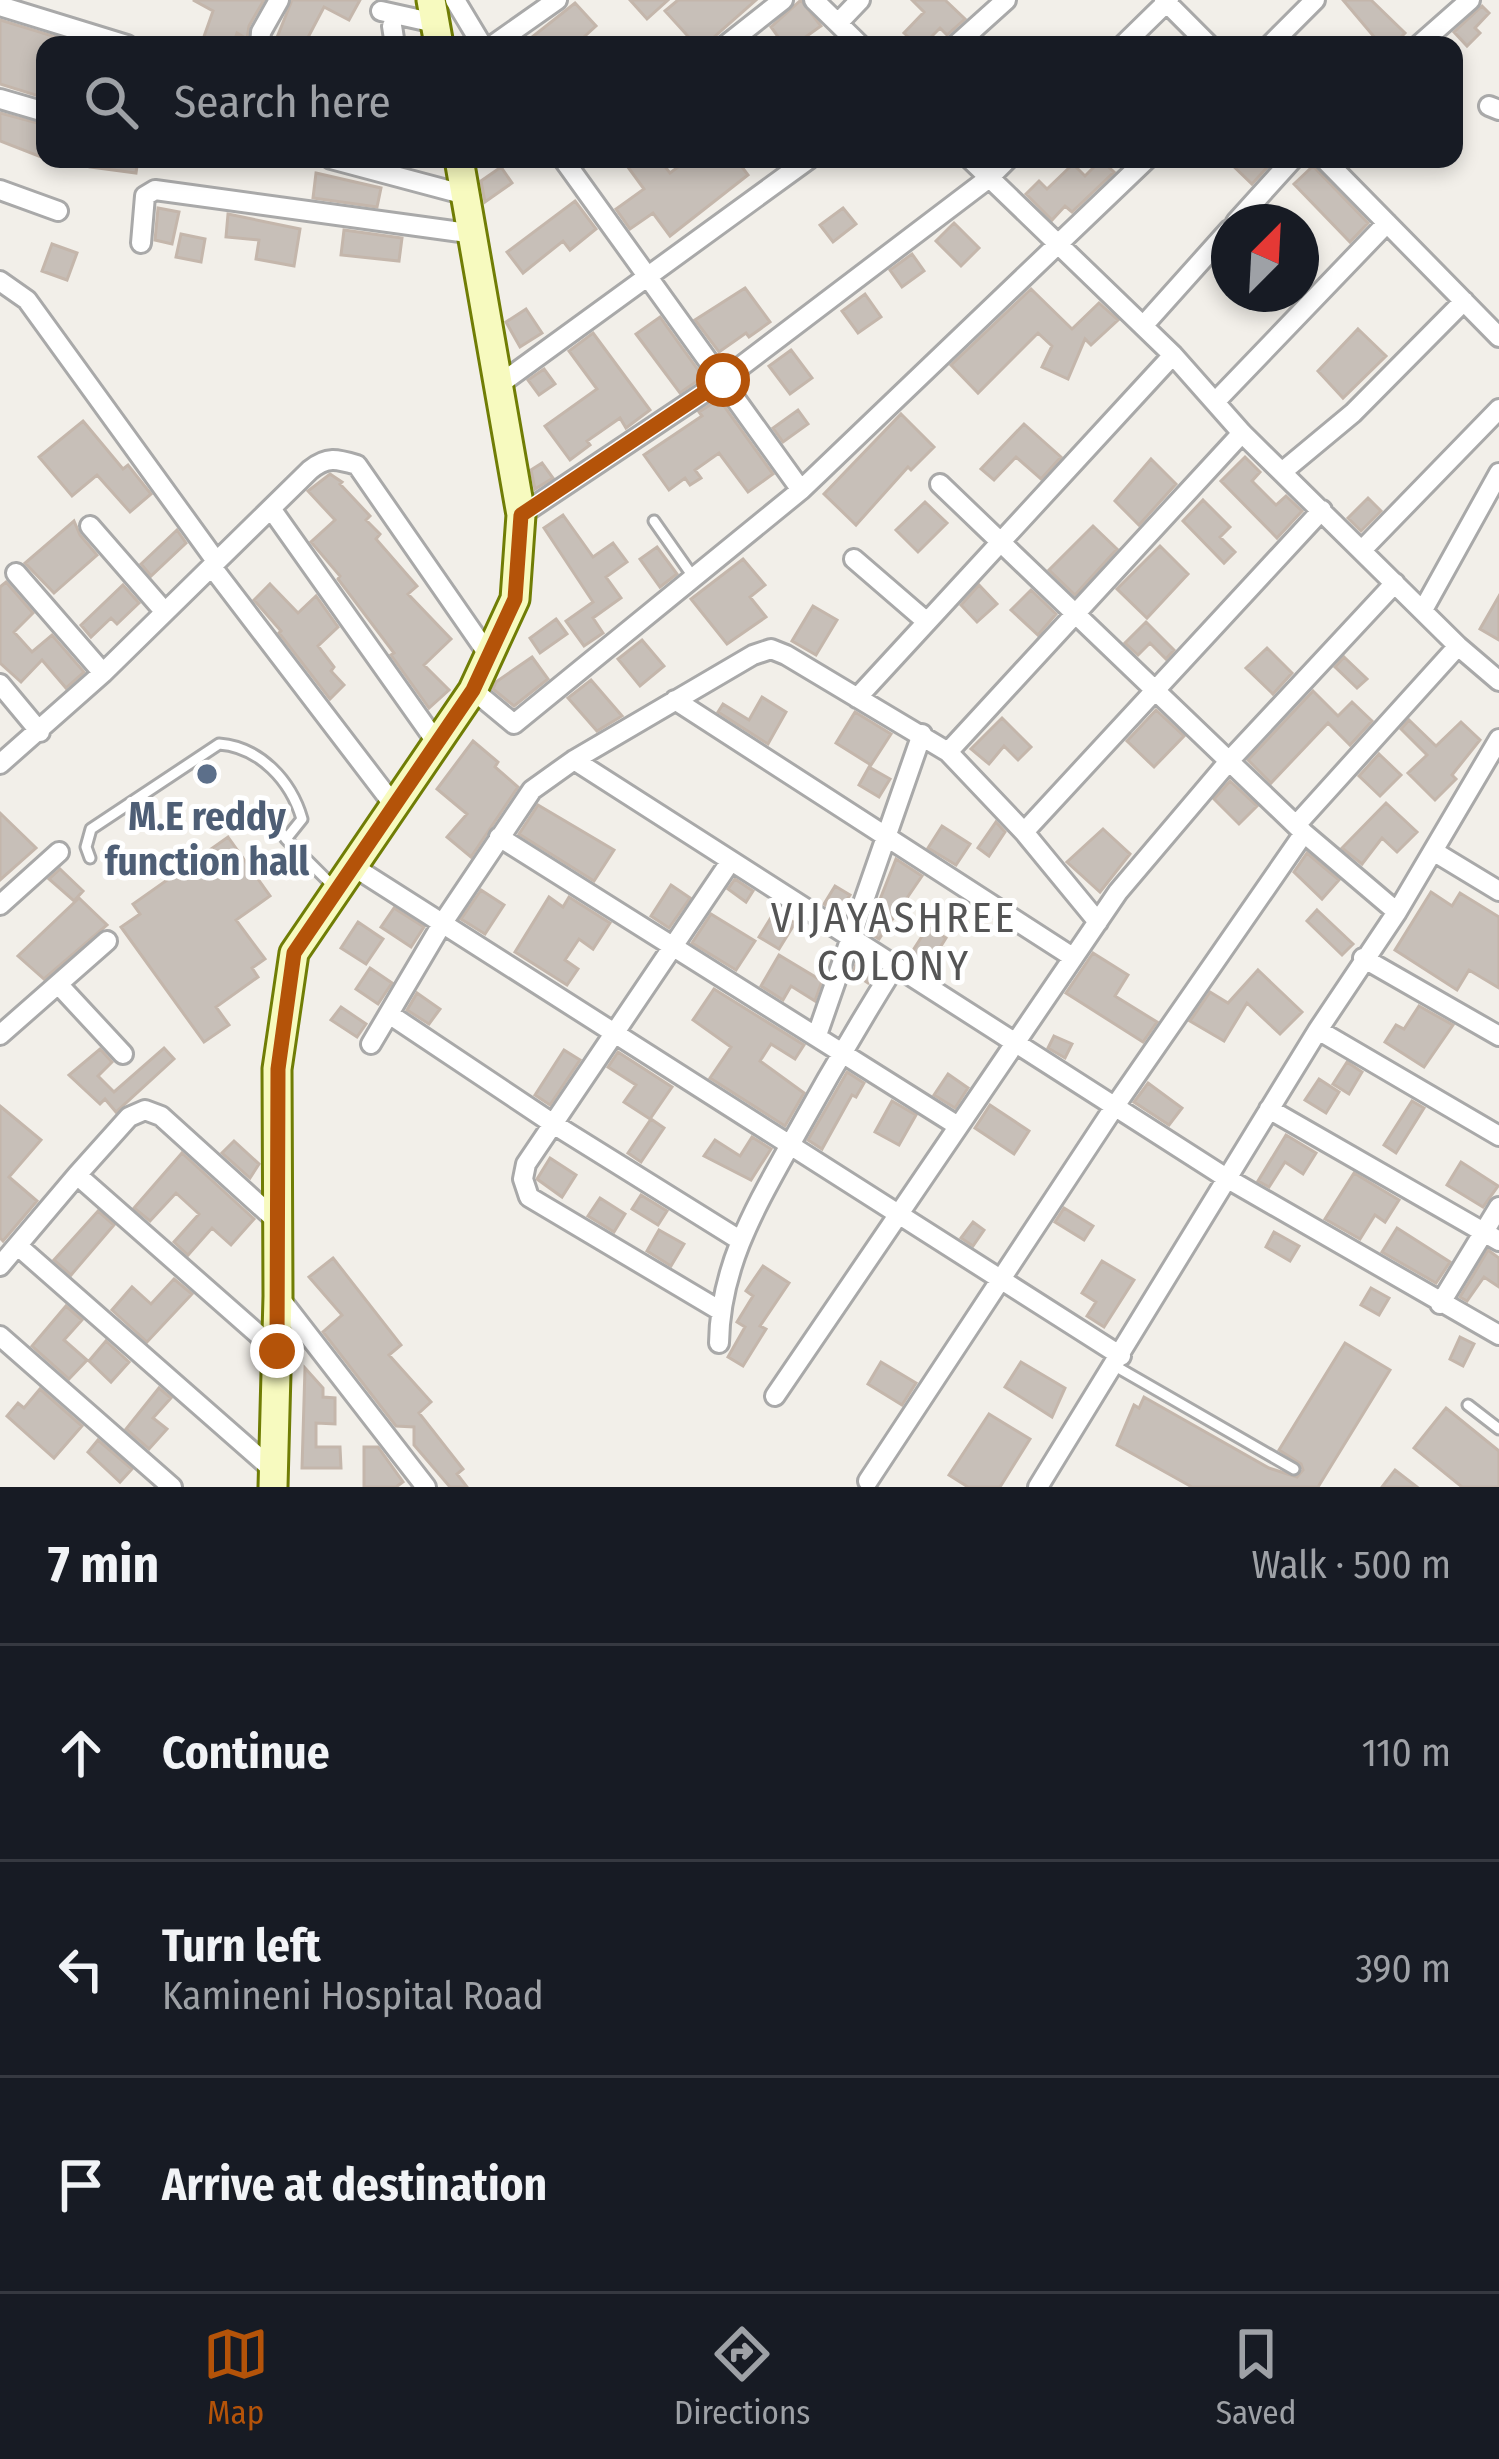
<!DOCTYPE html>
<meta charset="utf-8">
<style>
body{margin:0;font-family:"Fira Sans Condensed",sans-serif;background:#20242c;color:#f1f3f6}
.compass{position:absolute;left:1211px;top:204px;width:108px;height:108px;border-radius:50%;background:#171b24;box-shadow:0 6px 18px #0003;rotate:24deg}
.stop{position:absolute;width:36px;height:36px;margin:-27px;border:9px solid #b45309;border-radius:50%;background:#fff}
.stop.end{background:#b45309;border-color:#fff;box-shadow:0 3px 12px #0008}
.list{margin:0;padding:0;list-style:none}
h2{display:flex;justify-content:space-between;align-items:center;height:156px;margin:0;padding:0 48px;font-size:51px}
h2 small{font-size:39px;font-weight:400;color:#9ea1a6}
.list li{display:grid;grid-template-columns:78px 1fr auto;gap:36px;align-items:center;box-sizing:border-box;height:216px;padding:0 48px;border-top:3px solid #363941}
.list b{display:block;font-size:45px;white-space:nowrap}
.list p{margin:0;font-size:39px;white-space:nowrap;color:#9ea1a6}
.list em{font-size:39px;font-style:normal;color:#9ea1a6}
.icon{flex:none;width:66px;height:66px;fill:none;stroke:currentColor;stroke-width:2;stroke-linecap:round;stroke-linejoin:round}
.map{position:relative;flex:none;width:1499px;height:1487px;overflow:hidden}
.search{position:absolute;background:#171b24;box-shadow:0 6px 18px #0003;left:36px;right:36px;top:36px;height:132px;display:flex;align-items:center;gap:30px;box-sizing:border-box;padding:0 42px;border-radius:24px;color:#9ea1a6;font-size:45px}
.sheet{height:804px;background:#171b24}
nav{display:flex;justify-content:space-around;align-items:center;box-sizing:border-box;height:168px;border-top:3px solid #363941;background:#171b24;font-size:33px;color:#9ea1a6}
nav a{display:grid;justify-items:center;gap:6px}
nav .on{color:#b45309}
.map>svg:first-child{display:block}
.building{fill:#c7bfb8;stroke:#c4b6ab;stroke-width:3}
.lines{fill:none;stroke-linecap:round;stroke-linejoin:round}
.lane-casing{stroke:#a9a9a9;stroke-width:15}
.street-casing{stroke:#a9a9a9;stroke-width:24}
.secondary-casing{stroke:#707d05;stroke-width:33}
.lane{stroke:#fff;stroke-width:9}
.street{stroke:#fff;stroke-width:18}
.secondary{stroke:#f7fabf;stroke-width:27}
.route{stroke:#b45309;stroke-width:15}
.service-dot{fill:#5c6f8a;stroke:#fff;stroke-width:4.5}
.labels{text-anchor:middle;stroke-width:10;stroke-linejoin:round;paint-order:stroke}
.service-label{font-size:39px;font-weight:bold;fill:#4e5e75;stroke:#fff}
.neighbourhood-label{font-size:42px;letter-spacing:3px;fill:#555;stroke:#fff}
</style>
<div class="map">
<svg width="1499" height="1487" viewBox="0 0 1499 1487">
<rect width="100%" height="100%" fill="#f2efe9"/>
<!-- building -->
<path class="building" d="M 193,0 L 264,0 L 249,26 L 247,39 L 237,33 L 233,45 L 201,45 L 213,11 Z
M 292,0 L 360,0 L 349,20 L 324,7 L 304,45 L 274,45 Z
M 630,0 L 668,0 L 647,19 Z
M 678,0 L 756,0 L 705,45 L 696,45 L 665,11 Z
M 801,0 L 821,26 L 804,38 L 809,45 L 784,45 L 771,27 Z
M 912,0 L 945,0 L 965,19 L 947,35 L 940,28 L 923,45 L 917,45 L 904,33 L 924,12 Z
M 1343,0 L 1371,0 L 1405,33 L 1393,45 L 1381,45 Z
M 575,3 L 596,26 L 575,45 L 522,45 Z
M 1482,6 L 1489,13 L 1475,28 L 1480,33 L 1467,46 L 1454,32 Z
M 0,20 L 79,44 L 45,45 L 45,98 L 0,84 Z
M 0,113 L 45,125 L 41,157 L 0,141 Z
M 91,159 L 138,159 L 136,173 L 90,167 Z
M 622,159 L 659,159 L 670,173 L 689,159 L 736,159 L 748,175 L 670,236 L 653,213 L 630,229 L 616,209 L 644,189 Z
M 1226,159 L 1266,159 L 1271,163 L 1252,184 Z
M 1101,160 L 1114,172 L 1072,212 L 1065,206 L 1052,220 L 1026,194 L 1039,181 L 1047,189 L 1073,164 L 1085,176 Z
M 1313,166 L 1368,223 L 1350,242 L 1294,184 Z
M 501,167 L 512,183 L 485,202 L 481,181 Z
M 316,173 L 381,188 L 377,207 L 313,198 Z
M 575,201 L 596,229 L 570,250 L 563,241 L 523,273 L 507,252 Z
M 158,208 L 179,212 L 172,244 L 155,240 Z
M 843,208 L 856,224 L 833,242 L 820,225 Z
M 228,214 L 300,229 L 294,266 L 256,259 L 259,240 L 226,237 Z
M 954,223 L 979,248 L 961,266 L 936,241 Z
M 344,230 L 402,238 L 399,261 L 341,255 Z
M 181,234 L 205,239 L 201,262 L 176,257 Z
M 52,244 L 77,253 L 67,280 L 42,271 Z
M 912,254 L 924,271 L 902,287 L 890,270 Z
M 745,288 L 770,322 L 749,337 L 746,333 L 719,352 L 695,320 Z
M 1031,289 L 1072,329 L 1099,303 L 1118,320 L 1091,345 L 1085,339 L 1068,379 L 1042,367 L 1052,346 L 1038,333 L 978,393 L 951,365 Z
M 865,294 L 881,317 L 858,333 L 842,311 Z
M 526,309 L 542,333 L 520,347 L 506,322 Z
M 660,317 L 703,377 L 680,393 L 636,334 Z
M 1358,329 L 1386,356 L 1343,398 L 1318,371 Z
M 593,333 L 650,410 L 626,428 L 620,418 L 587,441 L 590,445 L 570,460 L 545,426 L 597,389 L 569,351 Z
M 791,350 L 812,378 L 790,394 L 769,366 Z
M 544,369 L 555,384 L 539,395 L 528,380 Z
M 719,399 L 773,474 L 748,492 L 719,453 L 695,470 L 701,478 L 690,485 L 685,478 L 669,490 L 644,455 L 702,416 L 699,412 Z
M 798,410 L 808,424 L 783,442 L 773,428 Z
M 901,414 L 934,447 L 911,470 L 908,467 L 856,525 L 824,494 Z
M 83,421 L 123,469 L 128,465 L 151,494 L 130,512 L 97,475 L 72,496 L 39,457 Z
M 1024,424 L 1061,457 L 1041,479 L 1016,457 L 994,480 L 981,469 Z
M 1245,457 L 1260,472 L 1252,481 L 1276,505 L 1286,496 L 1302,511 L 1277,538 L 1221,481 Z
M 1151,459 L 1176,484 L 1139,525 L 1115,501 Z
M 542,463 L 553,478 L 535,489 L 531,470 Z
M 330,474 L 342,482 L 340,484 L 370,516 L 366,520 L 380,534 L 376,539 L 417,586 L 408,594 L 451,639 L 424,665 L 449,690 L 429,708 L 391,655 L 394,653 L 338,579 L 340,576 L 311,542 L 335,520 L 308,491 Z
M 1368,498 L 1381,511 L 1361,531 L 1348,518 Z
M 1203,500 L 1230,527 L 1220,537 L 1235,552 L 1224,563 L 1183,521 Z
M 925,502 L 947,523 L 918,552 L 896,530 Z
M 563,515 L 593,557 L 613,543 L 627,562 L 606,577 L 621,598 L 593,618 L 603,633 L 584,646 L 566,621 L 593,602 L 544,528 Z
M 74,521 L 80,535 L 97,555 L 54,593 L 25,563 Z
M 1093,526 L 1117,549 L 1075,595 L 1049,570 Z
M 177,530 L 186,543 L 151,576 L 141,564 Z
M 1160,546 L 1188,574 L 1147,618 L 1117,589 Z
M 657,547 L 677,574 L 660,587 L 640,559 Z
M 743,559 L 765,585 L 750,597 L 766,617 L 727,644 L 691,599 Z
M 6,582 L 33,613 L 14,632 L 32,652 L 52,635 L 84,672 L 66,688 L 42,660 L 21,682 L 0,663 L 0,587 Z
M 270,584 L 298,613 L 316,596 L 338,627 L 318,646 L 334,667 L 331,671 L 344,685 L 330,699 L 279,633 L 281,631 L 254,600 Z
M 123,585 L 139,603 L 117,624 L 111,618 L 91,637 L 81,625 Z
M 979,585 L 997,604 L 977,622 L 961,605 Z
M 1031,590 L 1056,614 L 1038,635 L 1011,610 Z
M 1499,596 L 1499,640 L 1480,629 Z
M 813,606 L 837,620 L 816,655 L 792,641 Z
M 556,619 L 567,634 L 540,653 L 530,638 Z
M 1146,622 L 1174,650 L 1166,659 L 1150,643 L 1138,655 L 1125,643 Z
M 642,640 L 664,666 L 640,686 L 618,659 Z
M 1267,648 L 1292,673 L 1273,694 L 1246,668 Z
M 532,657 L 548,679 L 514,706 L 493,689 L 496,682 Z
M 1344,657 L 1367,679 L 1357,688 L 1335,667 Z
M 591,680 L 622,716 L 597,731 L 568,698 Z
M 1313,691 L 1338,716 L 1352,702 L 1372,721 L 1350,745 L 1328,723 L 1271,783 L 1248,760 Z
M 762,697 L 786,712 L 768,744 L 718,712 L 723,704 L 749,720 Z
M 1156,710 L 1184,736 L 1154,767 L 1127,741 Z
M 855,712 L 891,734 L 871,765 L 836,743 Z
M 1002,718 L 1031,747 L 1018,760 L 1004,746 L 989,764 L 971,749 Z
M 1409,720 L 1436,746 L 1461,722 L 1480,740 L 1452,775 L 1456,779 L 1435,800 L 1408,773 L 1427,755 L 1401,729 Z
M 473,741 L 498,762 L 495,767 L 518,787 L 471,857 L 447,837 L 467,814 L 437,789 Z
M 1379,754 L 1401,775 L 1380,796 L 1359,776 Z
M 869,767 L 890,779 L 879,797 L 859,785 Z
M 1230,781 L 1257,806 L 1239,824 L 1214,799 Z
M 1386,803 L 1417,832 L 1397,852 L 1382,838 L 1362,864 L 1342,848 Z
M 538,805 L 614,850 L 594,881 L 519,834 Z
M 0,813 L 36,848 L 0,880 Z
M 996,822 L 1005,832 L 989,856 L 978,848 Z
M 942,826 L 970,844 L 956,865 L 928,848 Z
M 1103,829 L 1130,854 L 1100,892 L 1067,862 Z
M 228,837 L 270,896 L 236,920 L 265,959 L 252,968 L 258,977 L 216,1007 L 229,1025 L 204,1042 L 121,927 L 140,914 L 133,904 Z
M 1307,853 L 1339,880 L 1322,899 L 1294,872 Z
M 896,859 L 922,876 L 879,939 L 867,932 Z
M 60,869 L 83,891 L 74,901 L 49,879 Z
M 735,879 L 753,891 L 746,902 L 728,889 Z
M 671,885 L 690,898 L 669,928 L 651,916 Z
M 835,886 L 850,895 L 838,913 L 824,904 Z
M 481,890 L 504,905 L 485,934 L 461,919 Z
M 1431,892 L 1452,906 L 1460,893 L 1499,917 L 1499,988 L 1469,970 L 1457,990 L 1395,950 Z
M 549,897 L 563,907 L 569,897 L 610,923 L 593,949 L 579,939 L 565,960 L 578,969 L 567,985 L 515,952 Z
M 79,898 L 107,925 L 44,979 L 18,956 Z
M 394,908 L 424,927 L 411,947 L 381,927 Z
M 1317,910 L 1353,944 L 1342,955 L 1307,921 Z
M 775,911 L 795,923 L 779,949 L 759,937 Z
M 711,914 L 755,941 L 736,970 L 692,943 Z
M 358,922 L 383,939 L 366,964 L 341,948 Z
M 928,927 L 946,938 L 926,970 L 908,958 Z
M 1093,953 L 1128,975 L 1115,996 L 1157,1022 L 1143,1042 L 1066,993 Z
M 779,955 L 822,981 L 815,1001 L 791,986 L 783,1000 L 761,986 Z
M 858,958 L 877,970 L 868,983 L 853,973 Z
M 370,968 L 392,983 L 378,1004 L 356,989 Z
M 1258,970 L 1302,1012 L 1280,1034 L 1247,1003 L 1224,1041 L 1190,1021 L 1210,992 L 1228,1003 Z
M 714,989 L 804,1045 L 795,1059 L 771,1044 L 760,1061 L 804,1093 L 785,1126 L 710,1078 L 731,1047 L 693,1020 Z
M 417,993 L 440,1009 L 429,1024 L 407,1010 Z
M 1419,1006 L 1453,1025 L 1424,1067 L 1385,1042 L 1396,1025 L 1404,1029 Z
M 341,1007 L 366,1024 L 357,1037 L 331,1020 Z
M 1054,1036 L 1072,1044 L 1065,1058 L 1048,1048 Z
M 164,1048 L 174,1059 L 116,1112 L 105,1099 L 100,1104 L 69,1075 L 100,1049 L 112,1062 L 98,1076 L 114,1092 Z
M 564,1050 L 580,1060 L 550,1105 L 535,1095 Z
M 618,1052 L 672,1087 L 650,1119 L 624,1102 L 636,1085 L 608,1067 Z
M 1347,1062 L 1362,1072 L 1349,1094 L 1333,1084 Z
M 847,1072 L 864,1083 L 856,1097 L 852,1095 L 822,1149 L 808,1140 Z
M 948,1074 L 968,1088 L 955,1108 L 934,1095 Z
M 1319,1079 L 1339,1092 L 1326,1113 L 1305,1100 Z
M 1148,1083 L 1182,1108 L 1169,1125 L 1134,1102 Z
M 892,1101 L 916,1115 L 899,1145 L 875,1132 Z
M 1412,1101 L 1424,1108 L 1396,1153 L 1384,1145 Z
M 990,1105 L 1029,1131 L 1014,1154 L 975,1128 Z
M 0,1106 L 41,1140 L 9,1177 L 37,1201 L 3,1241 L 0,1238 Z
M 651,1119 L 664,1128 L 641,1162 L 628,1153 Z
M 1286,1135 L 1316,1153 L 1303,1174 L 1285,1162 L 1269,1187 L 1258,1181 Z
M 752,1137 L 771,1149 L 751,1180 L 704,1156 L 715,1140 L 740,1156 Z
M 234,1141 L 259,1164 L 250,1178 L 222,1153 Z
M 182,1153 L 254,1219 L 231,1245 L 212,1228 L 188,1255 L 174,1242 L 199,1214 L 176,1193 L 150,1221 L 134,1208 Z
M 550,1158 L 576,1175 L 562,1197 L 537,1179 Z
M 1461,1162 L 1498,1186 L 1483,1207 L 1447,1185 Z
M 1354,1173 L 1399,1200 L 1385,1222 L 1375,1215 L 1360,1239 L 1325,1219 Z
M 641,1195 L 667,1211 L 658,1225 L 632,1209 Z
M 600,1198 L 625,1214 L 614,1232 L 588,1216 Z
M 1064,1208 L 1093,1226 L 1084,1240 L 1055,1222 Z
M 98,1211 L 114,1225 L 71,1275 L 54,1260 Z
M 973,1222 L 984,1230 L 973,1246 L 961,1238 Z
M 1397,1228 L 1450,1262 L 1436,1283 L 1382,1252 Z
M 659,1230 L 684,1244 L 671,1266 L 647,1251 Z
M 1274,1232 L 1299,1246 L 1290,1261 L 1266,1247 Z
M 1488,1250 L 1499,1258 L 1499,1287 L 1484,1277 L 1467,1301 L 1460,1297 Z
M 333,1258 L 401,1345 L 389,1355 L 431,1402 L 419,1413 L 463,1469 L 457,1474 L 467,1487 L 450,1487 L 414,1445 L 414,1427 L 396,1426 L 323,1332 L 342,1315 L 309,1277 Z
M 1102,1261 L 1134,1280 L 1104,1327 L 1087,1316 L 1096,1302 L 1082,1293 Z
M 763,1266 L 789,1283 L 760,1326 L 766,1329 L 743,1366 L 728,1357 L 745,1327 L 737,1322 L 753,1296 L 746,1291 Z
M 174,1279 L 192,1294 L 147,1342 L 112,1310 L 132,1287 L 151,1304 Z
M 1371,1288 L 1389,1298 L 1379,1315 L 1361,1305 Z
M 66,1306 L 82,1320 L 64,1340 L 87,1360 L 69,1379 L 32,1346 Z
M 1460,1337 L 1474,1344 L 1463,1366 L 1450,1359 Z
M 106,1341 L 129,1362 L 111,1382 L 89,1361 Z
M 1345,1343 L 1390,1370 L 1318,1487 L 1192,1487 L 1117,1445 L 1134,1405 L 1139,1408 L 1144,1397 L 1269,1468 L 1297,1477 L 1303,1470 L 1301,1464 L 1279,1450 Z
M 881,1362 L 916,1383 L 902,1405 L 868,1384 Z
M 1021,1362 L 1065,1388 L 1052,1417 L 1005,1387 Z
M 305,1368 L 323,1388 L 323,1397 L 335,1398 L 335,1424 L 316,1423 L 316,1447 L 340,1447 L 341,1468 L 302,1468 Z
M 159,1388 L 171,1398 L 153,1418 L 167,1429 L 149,1449 L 126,1429 Z
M 40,1389 L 82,1426 L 54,1458 L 7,1416 L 18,1403 L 24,1408 Z
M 1446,1408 L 1499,1451 L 1499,1487 L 1462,1487 L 1414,1448 Z
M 989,1414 L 1030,1439 L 1000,1487 L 968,1487 L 949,1475 Z
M 98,1440 L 132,1469 L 120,1482 L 88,1452 Z
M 364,1447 L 378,1447 L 403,1482 L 396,1487 L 364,1487 Z
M 1395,1470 L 1417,1487 L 1382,1487 Z"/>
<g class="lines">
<!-- lane casing -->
<g class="lane-casing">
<path id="lane" d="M 654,521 L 694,578
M 265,809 L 286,839 L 334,887
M 90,858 L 86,847 L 91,829 L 219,744 C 260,747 291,781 302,819 L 286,839
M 1115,1366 L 1294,1469
M 1468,1405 L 1499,1429"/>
</g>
<!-- street casing -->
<g class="street-casing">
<path id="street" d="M 455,0 L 482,45
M 814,0 L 860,45
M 1164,0 L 1209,45
M 0,6 L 127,45
M 381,11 L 435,23
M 839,22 L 860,0
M 392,26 L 395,45
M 260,45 L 261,32 L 279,0
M 493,45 L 557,0
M 726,45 L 783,0
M 956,45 L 1006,0
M 1123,45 L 1169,0
M 1270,45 L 1315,0
M 1419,45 L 1470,0
M 0,99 L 45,112
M 1489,106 L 1499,110
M 331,159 L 466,195
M 563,159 L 801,490 L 1147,159
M 970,159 L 1173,355 L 1242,433 L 1458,646 L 1499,681
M 1324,159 L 1499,337
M 0,190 L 58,211
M 1236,222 L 1293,159
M 141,243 L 145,196 L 155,190 L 475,234
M 0,281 L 27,300 L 216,561
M 1143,326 L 1229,230
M 500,384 L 809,159
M 1216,401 L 1387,223
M 1282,472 L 1353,413 L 1464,301
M 940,484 L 1304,833 L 1397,912
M 272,510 L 437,743
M 521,515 L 723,380 L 989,178 L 1008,159
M 90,526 L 164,611
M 1363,549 L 1499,409
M 854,559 L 927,622
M 212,567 L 393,804
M 16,573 L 103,673
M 1423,610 L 1499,473
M 0,684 L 40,732
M 473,690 L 514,724 L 801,490
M 857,698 L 1173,355
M 675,700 L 1071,956
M 948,752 L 1242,433
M 574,760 L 1228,1179 L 1499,1335
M 0,764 L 103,673 L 310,470 C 327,456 337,459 357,465 L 490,657
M 1297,824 L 1458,646
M 1024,832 L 1322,510
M 499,837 L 958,1126
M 1433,851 L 1499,891
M 354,867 L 1121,1356
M 0,905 L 59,852
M 1363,958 L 1499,1036
M 58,984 L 123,1054
M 389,1014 L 555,1125 L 738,1239
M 1318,1030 L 1499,1136
M 0,1035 L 107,941
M 817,1035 L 922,734
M 371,1044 L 442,924 L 532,790 L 574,760 L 753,655 L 771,649 L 786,655 L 948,752 L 1024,832 L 1098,922
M 1269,1109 L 1499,1241
M 77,1175 L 129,1117 L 145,1110 L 161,1116 L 277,1221
M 18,1246 L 273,1470
M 0,1266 L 77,1175 L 277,1351
M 278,1296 L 426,1487
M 1440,1304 L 1499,1207
M 719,1310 L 529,1197 L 523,1179 L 526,1164 L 730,862
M 0,1336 L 172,1487
M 719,1343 C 720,1264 758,1203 795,1136 C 827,1078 860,1022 895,966
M 775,1396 L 1118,892 L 1230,760 L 1395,583
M 868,1481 L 1115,1106 L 1304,833
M 1038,1487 L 1318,1030 L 1397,912 L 1499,739"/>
</g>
<!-- secondary casing -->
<g class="secondary-casing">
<path id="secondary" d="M 431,0 L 439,45
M 273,1487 L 278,1296 L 277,1069 L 294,953 L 473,690 L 515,599 L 521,515 L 459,159"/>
</g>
<!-- lane -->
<use href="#lane" class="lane"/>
<!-- street -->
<use href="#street" class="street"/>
<!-- secondary -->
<use href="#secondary" class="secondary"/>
</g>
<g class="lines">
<!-- route -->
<path class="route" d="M 277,1351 L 278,1069 L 294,953 L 473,690 L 515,599 L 521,515 L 723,380"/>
</g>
<!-- markers -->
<circle class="service-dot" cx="207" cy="774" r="12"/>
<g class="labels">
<!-- service labels -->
<g class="service-label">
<text x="207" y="830">M.E reddy<tspan x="207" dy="45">function hall</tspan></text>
</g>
<!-- neighbourhood labels -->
<g class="neighbourhood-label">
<text x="894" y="932">VIJAYASHREE<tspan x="894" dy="48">COLONY</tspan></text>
</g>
</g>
</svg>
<svg class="compass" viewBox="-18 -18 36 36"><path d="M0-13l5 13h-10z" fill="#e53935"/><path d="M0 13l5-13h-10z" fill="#9ea1a6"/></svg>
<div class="stop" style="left:723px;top:380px"></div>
<div class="stop end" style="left:277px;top:1351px"></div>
<div class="search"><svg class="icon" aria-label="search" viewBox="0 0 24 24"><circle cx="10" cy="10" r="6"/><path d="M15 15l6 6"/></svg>Search here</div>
</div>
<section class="sheet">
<h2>7 min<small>Walk · 500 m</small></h2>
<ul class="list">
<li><svg class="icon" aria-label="ahead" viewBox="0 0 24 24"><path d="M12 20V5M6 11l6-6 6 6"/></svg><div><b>Continue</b></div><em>110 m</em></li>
<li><svg class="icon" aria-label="left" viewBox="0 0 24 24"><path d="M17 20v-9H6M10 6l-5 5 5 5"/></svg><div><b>Turn left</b><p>Kamineni Hospital Road</p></div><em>390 m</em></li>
<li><svg class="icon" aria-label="arrive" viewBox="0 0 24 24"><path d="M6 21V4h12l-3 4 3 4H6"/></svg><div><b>Arrive at destination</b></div></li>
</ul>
</section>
<nav>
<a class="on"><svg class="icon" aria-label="map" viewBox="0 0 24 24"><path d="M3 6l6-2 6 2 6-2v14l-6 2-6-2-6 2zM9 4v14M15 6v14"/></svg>Map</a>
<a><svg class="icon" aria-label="directions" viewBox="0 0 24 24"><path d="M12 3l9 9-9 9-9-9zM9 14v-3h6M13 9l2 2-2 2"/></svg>Directions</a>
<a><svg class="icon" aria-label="saved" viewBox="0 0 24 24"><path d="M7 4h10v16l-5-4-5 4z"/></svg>Saved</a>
</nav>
